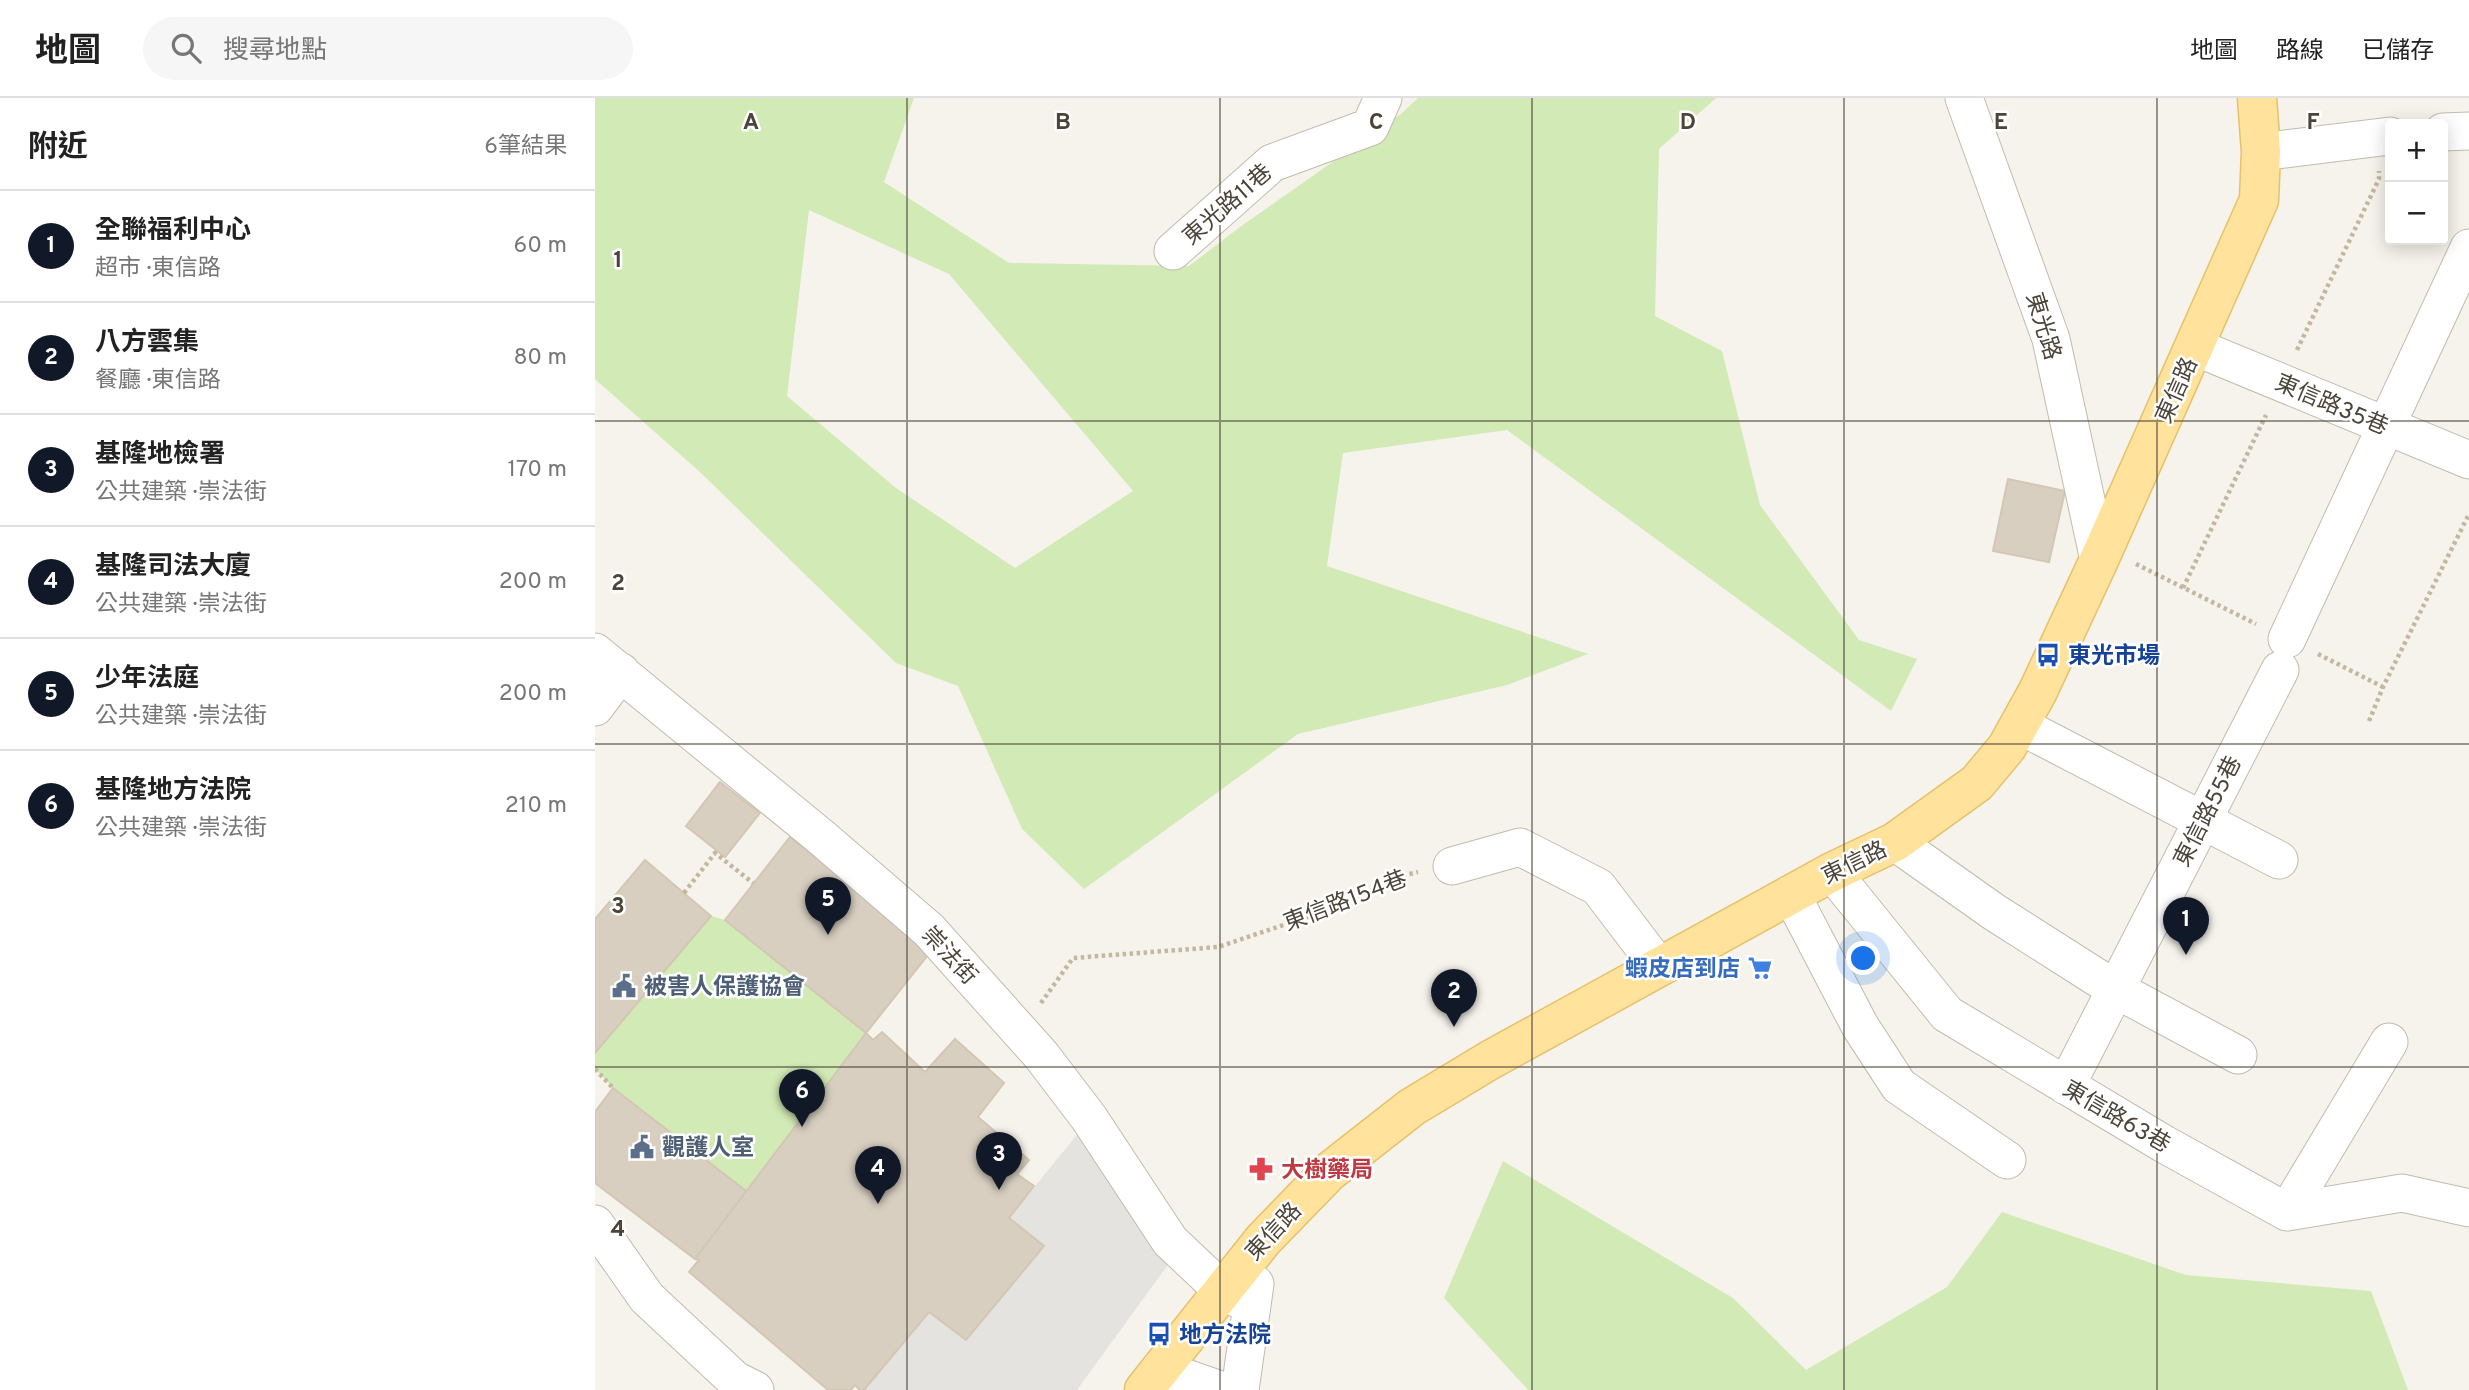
<!DOCTYPE html>
<html lang="zh-TW">
<meta charset="utf-8">
<style>
body{margin:0;font-family:Overpass,"Noto Sans TC",sans-serif;background:#f6f6f6;color:#222}
.controls{position:absolute;right:21px;top:21px;display:grid;overflow:hidden;border-radius:7px;box-shadow:0 4px 18px #0003}
.controls button{width:63px;height:63px;display:grid;place-items:center;padding:0;border:0;border-bottom:2px solid #e0e0e0;background:#fff;color:#222;font:35px sans-serif}
.you{position:absolute;left:1269px;top:861px;width:24px;height:24px;margin:-18px;border:5px solid #fff;border-radius:50%;background:#1a73e8;box-shadow:0 0 0 10px #1a73e833}
.badge{display:grid;place-items:center;width:46px;height:46px;border-radius:50%;background:#111827;color:#fff;font-size:23px;font-weight:700}
.pin{position:absolute;translate:-50% -58px;filter:drop-shadow(0 2px 4px #0008)}
.pin::after{content:'';position:absolute;top:37px;width:24px;height:21px;background:inherit;clip-path:polygon(0 0,100% 0,50% 100%)}
.list{margin:0;padding:0;list-style:none}
h2{display:flex;justify-content:space-between;align-items:center;height:91px;margin:0;padding:0 28px;font-size:30px}
h2 small{font-size:23px;font-weight:400;color:#767676}
.list li{display:grid;grid-template-columns:46px 1fr auto;gap:21px;align-items:center;box-sizing:border-box;height:112px;padding:0 28px;border-top:2px solid #e0e0e0}
.list b{display:block;font-size:26px;white-space:nowrap}
.list p{margin:0;font-size:23px;white-space:nowrap;color:#767676}
.list em{font-size:23px;font-style:normal;color:#767676}
.icon{flex:none;width:38px;height:38px;fill:none;stroke:currentColor;stroke-width:2;stroke-linecap:round;stroke-linejoin:round}
.map{position:relative;flex:none;width:1874px;height:1292px;overflow:hidden}
header{display:flex;align-items:center;gap:42px;box-sizing:border-box;height:98px;padding:0 35px;background:#fff;border-bottom:2px solid #e0e0e0}
header strong{font-size:33px}
nav{display:flex;gap:38px;margin-inline-start:auto;font-size:24px}
.search{width:490px;height:63px;background:#f6f6f6;display:flex;align-items:center;gap:18px;box-sizing:border-box;padding:0 24px;border-radius:38px;color:#767676;font-size:26px}
main{display:flex}
aside{flex:1;background:#fff}
.map>svg:first-child{display:block}
.green{fill:#d2eab5;fill-rule:evenodd}
.parking{fill:#e5e3e0}
.building{fill:#d8cfc1;stroke:#d3c7b4;stroke-width:2}
.lines{fill:none;stroke-linecap:round;stroke-linejoin:round}
.minor-casing{stroke:#c2bbae;stroke-width:39}
.major-casing{stroke:#e6c16a;stroke-width:41}
.path{stroke:#c4b79f;stroke-width:4.5;stroke-dasharray:3.5 3.5;stroke-linecap:butt}
.minor{stroke:#fff;stroke-width:37}
.major{stroke:#ffe39c;stroke-width:38}
.grid{fill:none;stroke:#4b4439;stroke-width:2;stroke-opacity:0.55}
.labels{text-anchor:middle;stroke-width:5;stroke-linejoin:round;paint-order:stroke}
.street-label{font-size:23px;fill:#4b4439;stroke:#fff}
.transit-label{font-size:23px;font-weight:bold;fill:#164399;stroke:#fff;text-anchor:start}
.shop-label{font-size:23px;font-weight:bold;fill:#366cbe;stroke:#fff;text-anchor:end}
.service-label{font-size:23px;font-weight:bold;fill:#4e5e75;stroke:#fff;text-anchor:start}
.health-label{font-size:23px;font-weight:bold;fill:#be3a42;stroke:#fff;text-anchor:start}
.grid-label{font-size:23px;text-anchor:middle;font-weight:bold;fill:#4b4439;stroke:#fff;stroke-width:5;stroke-linejoin:round;paint-order:stroke}
</style>
<header>
<strong>地圖</strong>
<div class="search"><svg class="icon" aria-label="search" viewBox="0 0 24 24"><circle cx="10" cy="10" r="6"/><path d="M15 15l6 6"/></svg>搜尋地點</div>
<nav><a>地圖</a><a>路線</a><a>已儲存</a></nav>
</header>
<main>
<aside>
<h2>附近<small>6筆結果</small></h2>
<ul class="list">
<li><span class="badge">1</span><div><b>全聯福利中心</b><p>超市 · 東信路</p></div><em>60 m</em></li>
<li><span class="badge">2</span><div><b>八方雲集</b><p>餐廳 · 東信路</p></div><em>80 m</em></li>
<li><span class="badge">3</span><div><b>基隆地檢署</b><p>公共建築 · 崇法街</p></div><em>170 m</em></li>
<li><span class="badge">4</span><div><b>基隆司法大廈</b><p>公共建築 · 崇法街</p></div><em>200 m</em></li>
<li><span class="badge">5</span><div><b>少年法庭</b><p>公共建築 · 崇法街</p></div><em>200 m</em></li>
<li><span class="badge">6</span><div><b>基隆地方法院</b><p>公共建築 · 崇法街</p></div><em>210 m</em></li>
</ul>
</aside>
<div class="map">
<svg width="1874" height="1292" viewBox="0 0 1874 1292">
<rect width="100%" height="100%" fill="#f6f3ec"/>
<!-- green -->
<path class="green" d="M 0,0 L 319,0 L 289,84 L 414,165 L 594,168 L 645,129 L 807,15 L 823,0 L 1121,0 L 1064,51 L 1060,218 L 1127,253 L 1165,407 L 1264,542 L 1322,561 L 1296,613 L 912,332 L 748,355 L 732,468 L 993,556 L 912,587 L 703,636 L 489,791 L 427,731 L 363,588 L 301,565 L 106,375 L 0,281 ZM 214,112 L 354,176 L 538,393 L 420,470 L 301,390 L 192,298 Z
M 116,818 L 130,822 L 271,935 L 151,1093 L 18,990 L 0,971 L 0,955 Z
M 908,1063 L 1138,1200 L 1211,1272 L 1352,1189 L 1407,1114 L 1591,1177 L 1776,1193 L 1813,1292 L 933,1292 L 849,1200 Z"/>
<!-- parking -->
<path class="parking" d="M 485,1033 L 575,1164 L 482,1292 L 269,1292 L 334,1214 L 372,1242 L 448,1148 L 414,1120 Z"/>
<!-- building -->
<path class="building" d="M 1413,381 L 1470,393 L 1454,464 L 1398,453 Z
M 125,684 L 165,715 L 130,759 L 91,728 Z
M 195,739 L 337,852 L 271,935 L 130,822 Z
M 50,762 L 116,818 L 0,955 L 0,821 Z
M 287,934 L 330,974 L 360,941 L 409,985 L 383,1019 L 434,1062 L 422,1076 L 439,1088 L 414,1120 L 449,1148 L 371,1242 L 334,1214 L 269,1292 L 265,1292 L 260,1287 L 256,1292 L 233,1292 L 94,1174 L 104,1162 L 100,1161 L 271,935 L 278,942 Z
M 18,990 L 151,1093 L 100,1161 L 0,1085 L 0,1014 Z"/>
<g class="lines">
<!-- minor casing -->
<g class="minor-casing">
<path id="minor" d="M 1369,0 L 1456,241 L 1504,462
M 1848,34 L 1874,33
M 1666,54 L 1795,38
M 578,153 L 677,65 L 775,29 L 788,0
M 1600,249 L 1874,362
M 1692,541 L 1874,150
M 0,554 L 226,739 L 334,832 L 446,957 L 494,1020 L 575,1143 L 627,1192 L 656,1208
M 0,609 L 26,574
M 1424,627 L 1684,762
M 1300,744 L 1399,814 L 1520,891 L 1643,957
M 857,768 L 925,749 L 1003,789 L 1064,869
M 1237,774 L 1352,916 L 1569,1046 L 1692,1114 L 1807,1095 L 1874,1110
M 1196,796 L 1265,928 L 1304,988 L 1412,1062
M 1471,988 L 1685,572
M 1692,1114 L 1794,944
M 0,1126 L 52,1200 L 140,1282 L 160,1292
M 565,1271 L 625,1292
M 645,1292 L 660,1186"/>
</g>
<!-- major casing -->
<g class="major-casing">
<path id="major" d="M 549,1292 L 668,1142 L 734,1074 L 817,1009 L 895,962 L 1237,774 L 1300,744 L 1382,685 L 1412,649 L 1443,593 L 1504,462 L 1664,102 L 1666,54 L 1662,0"/>
</g>
<!-- path -->
<path class="path" d="M 1702,252 L 1784,81 L 1784,73
M 1541,466 L 1661,526
M 1588,490 L 1671,317
M 1723,556 L 1788,589
M 1774,623 L 1788,589 L 1874,416
M 89,795 L 120,755 L 158,785
M 446,905 L 478,860 L 623,849 L 742,809 L 806,778 L 823,774
M 0,971 L 18,990"/>
<!-- minor -->
<use href="#minor" class="minor"/>
<!-- major -->
<use href="#major" class="major"/>
</g>
<!-- grid -->
<path class="grid" d="M 312,0 L 312,1292M 625,0 L 625,1292M 937,0 L 937,1292M 1249,0 L 1249,1292M 1562,0 L 1562,1292M 0,323 L 1874,323M 0,646 L 1874,646M 0,969 L 1874,969"/>
<!-- icons -->
<defs>
<g id="bus-bare" transform="scale(1.89)"><path d="M-5-6H5V4H4V6H2V4H-2V6H-4V4H-5ZM-3.5-4V0h7V-4ZM-3.5 1.2v1.5H-2V1.2ZM2 1.2v1.5H3.5V1.2Z" fill="#1a4fb4" stroke="#fff" stroke-width="2.5" paint-order="stroke"/></g>
<g id="supermarket-bare" transform="scale(1.89)"><path d="M-6-5.5h2.5l.6 2H6L4.5 2H-2.5L-4.4-4H-6ZM-1.5 3.2a1.3 1.3 0 1 0 .1 0ZM3 3.2a1.3 1.3 0 1 0 .1 0Z" fill="#3f7fe0" stroke="#fff" stroke-width="2.5" paint-order="stroke"/></g>
<g id="civic-bare" transform="scale(1.89)"><path d="M-.6-6.5H3V-4.5H.6V-3L4-1V1h2V6H-6V1h2V-1L-.6-3ZM-1.2 2.5V6h2.4V2.5Z" fill="#5c6f8a" stroke="#fff" stroke-width="2.5" paint-order="stroke"/></g>
<g id="pharmacy-bare" transform="scale(1.89)"><path d="M-2-6h4v4h4v4h-4v4h-4v-4h-4v-4h4Z" fill="#e0444e" stroke="#fff" stroke-width="2.5" paint-order="stroke"/></g>
</defs>
<g fill-rule="evenodd">
<use href="#bus-bare" x="1453" y="557"/>
<use href="#supermarket-bare" x="1165" y="870"/>
<use href="#civic-bare" x="29" y="888"/>
<use href="#civic-bare" x="47" y="1049"/>
<use href="#pharmacy-bare" x="666" y="1071"/>
<use href="#bus-bare" x="564" y="1236"/>
</g>
<g class="labels">
<!-- street labels -->
<g class="street-label">
<text transform="translate(632 106) rotate(-41)" y="8">東光路11巷</text>
<text transform="translate(1449 228) rotate(73)" y="8">東光路</text>
<text transform="translate(1581 292) rotate(-66)" y="8">東信路</text>
<text transform="translate(1737 306) rotate(23)" y="8">東信路35巷</text>
<text transform="translate(1612 713) rotate(-63)" y="8">東信路55巷</text>
<text transform="translate(1259 764) rotate(-26)" y="8">東信路</text>
<text transform="translate(750 802) rotate(-21)" y="8">東信路154巷</text>
<text transform="translate(355 857) rotate(47)" y="8">崇法街</text>
<text transform="translate(1522 1018) rotate(30)" y="8">東信路63巷</text>
<text transform="translate(678 1133) rotate(-47)" y="8">東信路</text>
</g>
<!-- transit labels -->
<g class="transit-label">
<text x="1473" y="565">東光市場</text>
<text x="584" y="1244">地方法院</text>
</g>
<!-- shop labels -->
<g class="shop-label">
<text x="1145" y="878">蝦皮店到店</text>
</g>
<!-- service labels -->
<g class="service-label">
<text x="49" y="896">被害人保護協會</text>
<text x="67" y="1057">觀護人室</text>
</g>
<!-- health labels -->
<g class="health-label">
<text x="686" y="1079">大樹藥局</text>
</g>
</g>
<g class="grid-label">
<text x="156" y="31">A</text>
<text x="468" y="31">B</text>
<text x="781" y="31">C</text>
<text x="1093" y="31">D</text>
<text x="1406" y="31">E</text>
<text x="1718" y="31">F</text>
<text x="23" y="169">1</text>
<text x="23" y="492">2</text>
<text x="23" y="815">3</text>
<text x="23" y="1138">4</text>
</g>
</svg>
<div class="controls">
<button>+</button>
<button>−</button>
</div>
<div class="you"></div>
<div class="pin badge" style="left:1591px;top:857px">1</div>
<div class="pin badge" style="left:859px;top:929px">2</div>
<div class="pin badge" style="left:404px;top:1092px">3</div>
<div class="pin badge" style="left:283px;top:1106px">4</div>
<div class="pin badge" style="left:233px;top:837px">5</div>
<div class="pin badge" style="left:207px;top:1029px">6</div>
</div>
</main>
